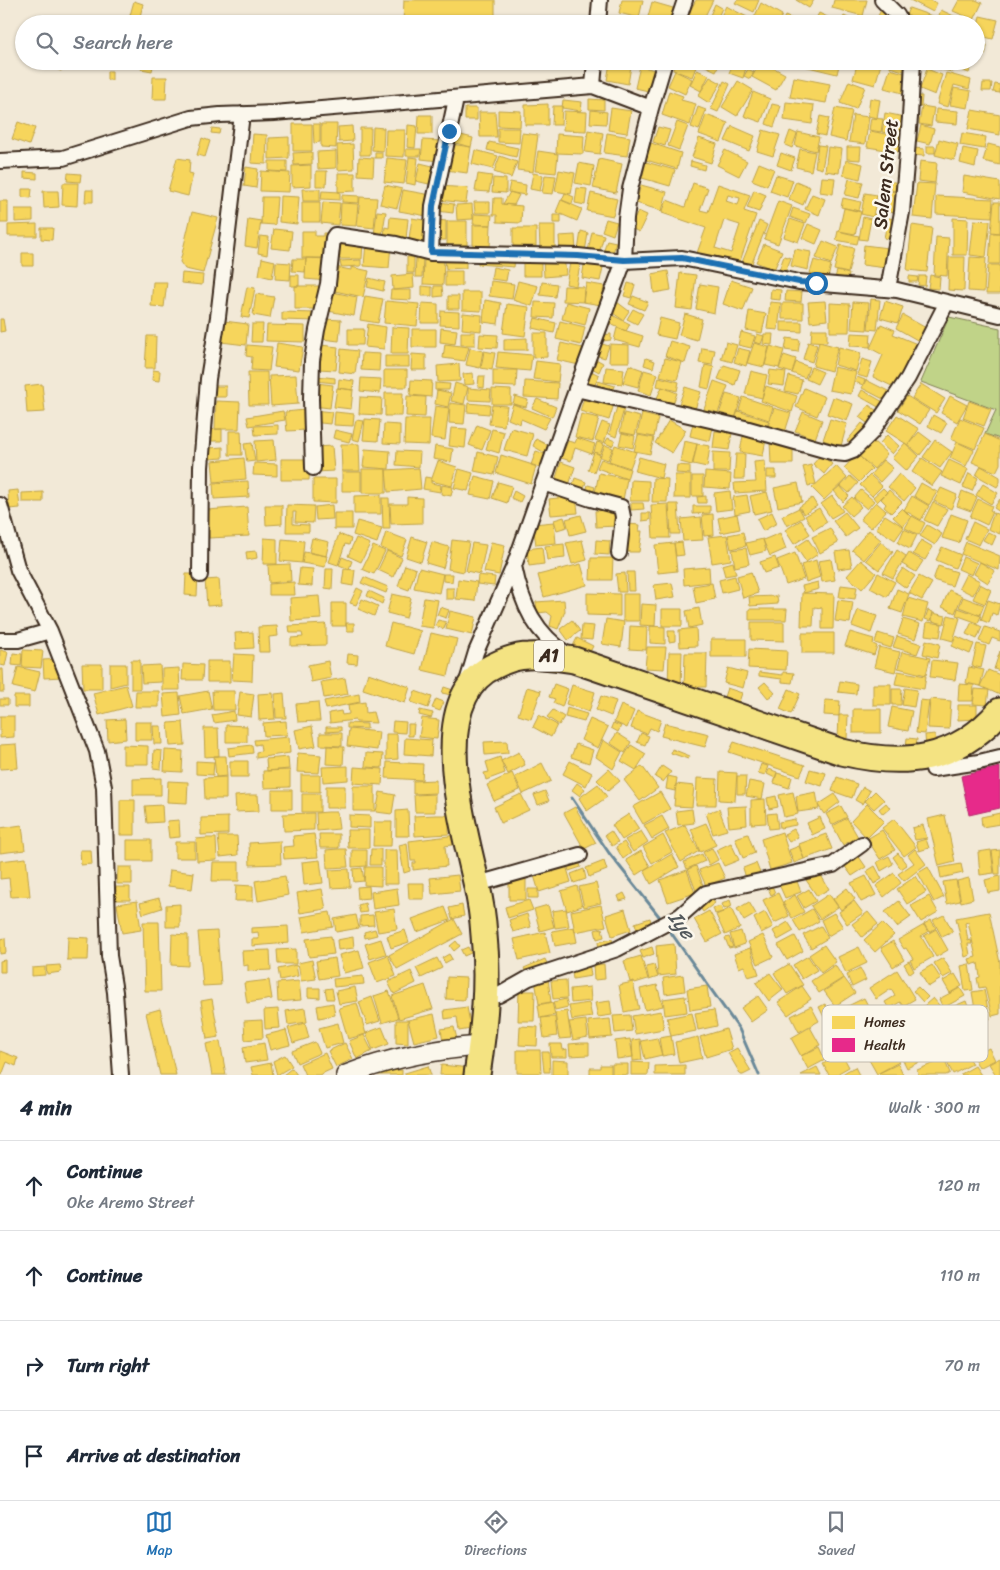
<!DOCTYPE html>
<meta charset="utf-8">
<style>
body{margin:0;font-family:Sriracha,sans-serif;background:#f2f2f3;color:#1f2937}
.stop{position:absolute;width:15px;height:15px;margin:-11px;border:4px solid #1f6fb2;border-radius:50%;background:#fff}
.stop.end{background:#1f6fb2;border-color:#fff;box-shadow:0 1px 5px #0008}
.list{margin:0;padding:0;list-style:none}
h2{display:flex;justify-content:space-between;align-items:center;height:65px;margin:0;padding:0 20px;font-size:21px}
h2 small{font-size:16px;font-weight:400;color:#747a83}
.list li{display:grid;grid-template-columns:32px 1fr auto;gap:15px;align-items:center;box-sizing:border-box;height:90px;padding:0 20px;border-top:1px solid #e0e1e3}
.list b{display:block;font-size:19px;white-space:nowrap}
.list p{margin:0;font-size:16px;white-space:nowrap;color:#747a83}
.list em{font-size:16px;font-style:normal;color:#747a83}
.icon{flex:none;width:28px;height:28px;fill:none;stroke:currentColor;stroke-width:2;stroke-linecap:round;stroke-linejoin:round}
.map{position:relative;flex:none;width:1000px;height:1075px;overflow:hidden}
.search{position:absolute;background:#fff;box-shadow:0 1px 4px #0004;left:15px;right:15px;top:15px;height:55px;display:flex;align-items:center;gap:12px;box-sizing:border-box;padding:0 18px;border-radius:28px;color:#747a83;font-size:19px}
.sheet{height:425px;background:#fff}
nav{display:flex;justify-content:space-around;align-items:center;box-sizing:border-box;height:70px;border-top:1px solid #e0e1e3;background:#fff;font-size:14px;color:#747a83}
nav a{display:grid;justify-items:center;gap:2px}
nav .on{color:#1f6fb2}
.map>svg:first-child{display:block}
.green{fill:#c0d388;stroke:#7e7e53}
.homes{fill:#f6d55c;stroke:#bea249;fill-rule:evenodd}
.health{fill:#e7298a;stroke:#b3296a}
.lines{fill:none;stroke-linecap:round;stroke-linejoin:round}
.stream{stroke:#6a8999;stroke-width:3}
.street-casing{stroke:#3b2a1e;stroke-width:18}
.secondary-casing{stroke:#3b2a1e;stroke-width:22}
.highway-casing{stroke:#3b2a1e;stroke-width:29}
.street{stroke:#fbf7ec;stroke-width:14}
.secondary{stroke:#fbf7ec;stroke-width:19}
.highway{stroke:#f4e382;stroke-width:25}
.route{stroke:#1f6fb2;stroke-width:6}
.labels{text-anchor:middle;stroke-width:5;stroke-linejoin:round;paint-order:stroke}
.shield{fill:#fbf7ec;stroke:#75685c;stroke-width:1}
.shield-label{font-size:18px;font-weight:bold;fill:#3b2a1e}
.street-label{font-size:19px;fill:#3b2a1e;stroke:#fbf7ec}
.water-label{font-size:20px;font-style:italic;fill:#53595c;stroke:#fbf7ec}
.key{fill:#fbf7ec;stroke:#c1baae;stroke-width:1}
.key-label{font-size:14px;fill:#3b2a1e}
</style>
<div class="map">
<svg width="1000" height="1075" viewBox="0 0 1000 1075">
<rect width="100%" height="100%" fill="#f2e9d7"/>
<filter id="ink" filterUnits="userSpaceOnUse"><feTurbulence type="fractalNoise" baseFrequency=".02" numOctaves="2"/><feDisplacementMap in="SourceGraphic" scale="10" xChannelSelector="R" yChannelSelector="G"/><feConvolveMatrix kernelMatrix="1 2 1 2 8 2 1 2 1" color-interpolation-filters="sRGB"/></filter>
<g filter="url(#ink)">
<!-- green -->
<path class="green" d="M 949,317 L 1000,328 L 1000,439 L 985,434 L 996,410 L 921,382 Z"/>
<!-- homes -->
<path class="homes" d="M 404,0 L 495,0 L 495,24 L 403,22 Z
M 622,0 L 643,0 L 639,18 L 619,13 Z
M 696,0 L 713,0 L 702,22 L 688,15 Z
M 737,0 L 759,0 L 754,12 L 735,3 Z
M 796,0 L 814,0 L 809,8 Z
M 834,0 L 867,0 L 863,16 L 832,8 Z
M 910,0 L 930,0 L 937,3 L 933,12 Z
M 959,0 L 976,0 L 982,3 L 974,20 L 953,11 Z
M 134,1 L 143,4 L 139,21 L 129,19 Z
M 652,2 L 673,8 L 669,24 L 646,24 Z
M 761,3 L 782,15 L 778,24 L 760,24 L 753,20 Z
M 715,4 L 722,8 L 715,24 L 706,24 Z
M 726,6 L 747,17 L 743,24 L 717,24 Z
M 909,8 L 935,17 L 933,24 L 906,15 Z
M 881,10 L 889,14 L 885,22 L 877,18 Z
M 941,10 L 958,18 L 955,24 L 935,24 Z
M 819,13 L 836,21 L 835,24 L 813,24 Z
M 785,16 L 795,20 L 802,24 L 781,24 Z
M 844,16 L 860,24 L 840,24 Z
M 980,16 L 998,20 L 993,39 L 976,35 Z
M 961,17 L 975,24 L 958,24 Z
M 874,18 L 889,24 L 872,24 Z
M 981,44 L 987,45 L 985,55 L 978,53 Z
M 44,61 L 66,61 L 61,71 L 43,63 Z
M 142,61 L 154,61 L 152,71 L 141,69 Z
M 523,61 L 547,61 L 524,65 Z
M 676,61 L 696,67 L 692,77 L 673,70 Z
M 703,61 L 721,61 L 716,71 L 701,64 Z
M 734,61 L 748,61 L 743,78 L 729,73 Z
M 761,61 L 785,74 L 776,90 L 752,77 Z
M 801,61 L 840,61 L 837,74 L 800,65 Z
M 858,61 L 870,61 L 881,64 L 875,85 L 853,79 Z
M 891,61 L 907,61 L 910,73 L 890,67 Z
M 932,61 L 955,61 L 952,72 L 931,67 Z
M 957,61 L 974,61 L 969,73 L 954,68 Z
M 610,63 L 631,66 L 628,84 L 607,80 Z
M 640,66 L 658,71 L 653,92 L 635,88 Z
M 748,69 L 754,72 L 750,79 L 744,76 Z
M 890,69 L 912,75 L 906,94 L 884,88 Z
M 927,69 L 942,75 L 935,95 L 920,89 Z
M 697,70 L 709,75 L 701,91 L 690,85 Z
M 107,71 L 112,71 L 112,80 L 107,80 Z
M 675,71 L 692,79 L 685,94 L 668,86 Z
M 946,73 L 971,80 L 969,89 L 954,85 L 948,107 L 937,104 Z
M 153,77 L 167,77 L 166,99 L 152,99 Z
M 710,77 L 721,83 L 709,103 L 698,96 Z
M 794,77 L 830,84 L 826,103 L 790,97 Z
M 724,81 L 730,84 L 718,112 L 711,109 Z
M 738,81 L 753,90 L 737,116 L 722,107 Z
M 849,81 L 865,87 L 856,109 L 840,103 Z
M 983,83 L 992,83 L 991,91 L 982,91 Z
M 995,84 L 1000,85 L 1000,93 L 993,92 Z
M 954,88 L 971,91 L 968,108 L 950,105 Z
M 669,91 L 683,96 L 681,100 L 696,104 L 690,125 L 662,115 Z
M 753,92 L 770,99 L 761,122 L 744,116 Z
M 916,96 L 922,96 L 921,107 L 915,107 Z
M 870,98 L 880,100 L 877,118 L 868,116 Z
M 589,99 L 604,100 L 604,110 L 589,109 Z
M 563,100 L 582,102 L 581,111 L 562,108 Z
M 786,102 L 814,105 L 812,124 L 784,120 Z
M 548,104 L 548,125 L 525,125 L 525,105 Z
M 772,104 L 781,106 L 774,127 L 766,124 Z
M 553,106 L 562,106 L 561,125 L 552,125 Z
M 922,106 L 934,108 L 931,126 L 919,124 Z
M 698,107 L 706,110 L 699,130 L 691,127 Z
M 465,108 L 477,108 L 477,120 L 465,120 Z
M 611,108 L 631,111 L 627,133 L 608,130 Z
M 835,108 L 852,111 L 846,141 L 829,137 Z
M 936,109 L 958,111 L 957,124 L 935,122 Z
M 498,110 L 521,111 L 520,127 L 498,126 Z
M 591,110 L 607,112 L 606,124 L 590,123 Z
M 972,110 L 1000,115 L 1000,135 L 968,129 Z
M 564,111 L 587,112 L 586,131 L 563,130 Z
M 479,112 L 495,112 L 497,137 L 480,137 Z
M 885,113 L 905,117 L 902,136 L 882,132 Z
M 419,115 L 432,115 L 432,134 L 418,134 Z
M 706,115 L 728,123 L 721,142 L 699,134 Z
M 853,115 L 869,117 L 865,144 L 849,142 Z
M 820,116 L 829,118 L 825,136 L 816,134 Z
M 871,118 L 883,119 L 881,132 L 869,130 Z
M 18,122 L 35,128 L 29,145 L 12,139 Z
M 677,122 L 688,126 L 679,150 L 668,146 Z
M 293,124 L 312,124 L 312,151 L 293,151 Z
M 313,124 L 320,124 L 320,142 L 314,143 Z
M 321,124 L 337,124 L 336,148 L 321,147 Z
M 408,125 L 417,126 L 415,148 L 407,147 Z
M 921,125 L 934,129 L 930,144 L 917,141 Z
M 352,126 L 353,141 L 339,142 L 338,127 Z
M 732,126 L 755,136 L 749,151 L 725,141 Z
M 373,127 L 384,128 L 383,151 L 372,150 Z
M 658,127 L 670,130 L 665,146 L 653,142 Z
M 212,128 L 220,129 L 219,134 L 211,133 Z
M 360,128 L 371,128 L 370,155 L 360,155 Z
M 498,128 L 520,128 L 519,143 L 498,142 Z
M 386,130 L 405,130 L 404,157 L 385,156 Z
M 588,130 L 603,133 L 600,154 L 585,152 Z
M 763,130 L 780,135 L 773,156 L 757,151 Z
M 790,131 L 797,134 L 792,148 L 785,145 Z
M 870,131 L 902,137 L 899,152 L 867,147 Z
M 798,132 L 819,137 L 816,151 L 795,146 Z
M 453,133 L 473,138 L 471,147 L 451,142 Z
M 522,133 L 538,135 L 533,172 L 517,170 Z
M 607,133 L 630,137 L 627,156 L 604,153 Z
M 962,133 L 986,137 L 984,149 L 960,145 Z
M 253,134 L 267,135 L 266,164 L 251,163 Z
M 557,134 L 584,136 L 583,154 L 556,153 Z
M 289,137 L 289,158 L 269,159 L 269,138 Z
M 202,138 L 210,141 L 205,157 L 197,155 Z
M 699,138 L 717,144 L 711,163 L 692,157 Z
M 939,139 L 958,144 L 954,160 L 935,155 Z
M 423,140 L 441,141 L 439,161 L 421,159 Z
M 489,142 L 518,148 L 516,157 L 487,150 Z
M 651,143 L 681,153 L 677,169 L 646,160 Z
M 353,144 L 354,169 L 338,170 L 337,145 Z
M 451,144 L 471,147 L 467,173 L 446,170 Z
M 988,144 L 1000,147 L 1000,165 L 983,161 Z
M 818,145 L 826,146 L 822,169 L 815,167 Z
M 927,146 L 935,146 L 935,153 L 927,153 Z
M 828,147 L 842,149 L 839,173 L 825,171 Z
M 847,147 L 861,147 L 860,160 L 847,159 Z
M 914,148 L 924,149 L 924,156 L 913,155 Z
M 963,148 L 978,151 L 975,167 L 960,163 Z
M 406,149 L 421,149 L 420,156 L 406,156 Z
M 800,149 L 815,152 L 811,171 L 796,167 Z
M 475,150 L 498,156 L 493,169 L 472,164 Z
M 725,150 L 747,161 L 739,176 L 717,165 Z
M 336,151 L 336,168 L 318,169 L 317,152 Z
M 538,151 L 558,154 L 556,173 L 535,171 Z
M 312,152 L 312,164 L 294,165 L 293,153 Z
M 375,152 L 382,152 L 382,158 L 375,158 Z
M 781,153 L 795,158 L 791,170 L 777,165 Z
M 500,156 L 517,162 L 511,178 L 494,172 Z
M 359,157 L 374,158 L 373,176 L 358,175 Z
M 409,157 L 418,158 L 415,185 L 406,183 Z
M 177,158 L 190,160 L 189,173 L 193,174 L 188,196 L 168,191 Z
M 387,158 L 407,160 L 404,184 L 384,182 Z
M 599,159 L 622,164 L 616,193 L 593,188 Z
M 846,160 L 863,164 L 860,179 L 843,175 Z
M 269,161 L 287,161 L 287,172 L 269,171 Z
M 691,161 L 705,165 L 704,170 L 690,166 Z
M 920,161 L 937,163 L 935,183 L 918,181 Z
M 646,162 L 675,170 L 670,186 L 642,178 Z
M 420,163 L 437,167 L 433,185 L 416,181 Z
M 579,163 L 594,166 L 591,186 L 575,183 Z
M 759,163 L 774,169 L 767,186 L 752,180 Z
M 311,165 L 311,186 L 292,187 L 292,166 Z
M 246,167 L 258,169 L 256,188 L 244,186 Z
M 559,170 L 575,173 L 571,194 L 555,191 Z
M 261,171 L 290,173 L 289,192 L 260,191 Z
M 316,171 L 327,171 L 326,186 L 316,186 Z
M 24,172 L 37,173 L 37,179 L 24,178 Z
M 68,173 L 81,174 L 80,182 L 67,181 Z
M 338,173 L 355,173 L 355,191 L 338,192 Z
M 533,173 L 543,175 L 540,191 L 530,189 Z
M 478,174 L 492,176 L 489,192 L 475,191 Z
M 545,175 L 556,176 L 553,194 L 542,193 Z
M 776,175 L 793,180 L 787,197 L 770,191 Z
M 964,176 L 1000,182 L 1000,199 L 962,192 Z
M 822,177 L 835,178 L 833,194 L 820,192 Z
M 493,178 L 506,179 L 506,193 L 492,192 Z
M 849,179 L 863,182 L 859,198 L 845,195 Z
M 796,181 L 810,187 L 803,205 L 789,199 Z
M 888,181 L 900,183 L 900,191 L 887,190 Z
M 510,182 L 526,185 L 525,195 L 508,192 Z
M 63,183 L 78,183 L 77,206 L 62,205 Z
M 693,183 L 708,188 L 700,210 L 708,212 L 718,184 L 750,195 L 744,211 L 756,215 L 738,267 L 697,253 L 706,228 L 662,213 L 667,200 L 685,207 ZM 728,195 L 740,198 L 738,205 L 726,201 ZM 724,220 L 740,225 L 731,253 L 715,248 Z
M 917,183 L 935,184 L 932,219 L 913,217 Z
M 385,185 L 402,189 L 397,208 L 380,204 Z
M 641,185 L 667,192 L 662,211 L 636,203 Z
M 440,186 L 468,188 L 466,203 L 439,200 Z
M 577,188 L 587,189 L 585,205 L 575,203 Z
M 22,189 L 32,189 L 31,198 L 22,197 Z
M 302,189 L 320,189 L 320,201 L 303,201 Z
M 86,190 L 93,190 L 93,202 L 85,202 Z
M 403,190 L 431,195 L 427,216 L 399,211 Z
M 754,190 L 766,195 L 759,212 L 747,208 Z
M 43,191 L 58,191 L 59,207 L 44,208 Z
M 322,191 L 340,192 L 340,200 L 321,199 Z
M 885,191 L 899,192 L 896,213 L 883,211 Z
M 510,192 L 519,195 L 514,205 L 503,204 Z
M 565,193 L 574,197 L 572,204 L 562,200 Z
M 591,193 L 617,199 L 613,216 L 587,211 Z
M 865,193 L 877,195 L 873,217 L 861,214 Z
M 812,194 L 825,199 L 819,215 L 805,209 Z
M 342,195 L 359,196 L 359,203 L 342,202 Z
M 280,196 L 299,197 L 297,224 L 279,222 Z
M 936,196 L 993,199 L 992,217 L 936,214 Z
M 262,197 L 277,197 L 275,225 L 261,224 Z
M 360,197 L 377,198 L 374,228 L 357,226 Z
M 494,198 L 502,198 L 502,204 L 522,206 L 521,223 L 497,222 L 497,215 L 493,215 Z
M 843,198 L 861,202 L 859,211 L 841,207 Z
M 561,200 L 582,209 L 577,221 L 556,212 Z
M 0,201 L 8,201 L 8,223 L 0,223 Z
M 778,201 L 792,206 L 778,244 L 764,239 Z
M 302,202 L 320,202 L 320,222 L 302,222 Z
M 323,202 L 340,203 L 338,225 L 321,223 Z
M 439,202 L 454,204 L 453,213 L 437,211 Z
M 474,202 L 490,202 L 490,213 L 475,213 Z
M 994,202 L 1000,202 L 1000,233 L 991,232 Z
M 341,203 L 358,204 L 356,226 L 340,225 Z
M 472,204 L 473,219 L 457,220 L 456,205 Z
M 793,208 L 810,214 L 806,223 L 790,217 Z
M 844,208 L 861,212 L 855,234 L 839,231 Z
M 15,209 L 33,209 L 33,221 L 15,222 Z
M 377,211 L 386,212 L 382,236 L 374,235 Z
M 638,211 L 647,215 L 639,232 L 631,228 Z
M 192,212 L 218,218 L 203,273 L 185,269 L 180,262 Z
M 474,214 L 492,215 L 491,225 L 473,224 Z
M 874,214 L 887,217 L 886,224 L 873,221 Z
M 553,215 L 561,215 L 561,223 L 553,223 Z
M 390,217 L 408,219 L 406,239 L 384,236 L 385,227 L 389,228 Z
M 863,217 L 871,219 L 867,240 L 859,239 Z
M 412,218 L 429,221 L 425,242 L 409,239 Z
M 888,218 L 897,219 L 893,240 L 884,238 Z
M 953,218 L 968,219 L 967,255 L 953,255 Z
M 248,219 L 261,221 L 257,248 L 245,246 Z
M 606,219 L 617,222 L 613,235 L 602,231 Z
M 790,219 L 805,224 L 798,242 L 784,237 Z
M 437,220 L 446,221 L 446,240 L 436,240 Z
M 974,220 L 990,221 L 986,257 L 970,255 Z
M 447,221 L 467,221 L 467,245 L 447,245 Z
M 759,221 L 767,225 L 750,268 L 741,265 Z
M 37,224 L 37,236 L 8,236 L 8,225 Z
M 808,224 L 822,230 L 816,244 L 802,238 Z
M 473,225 L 491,225 L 490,247 L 473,247 Z
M 539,225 L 555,225 L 555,247 L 540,248 Z
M 912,225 L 932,228 L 927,272 L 907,270 Z
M 41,228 L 53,228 L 52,240 L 41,239 Z
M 513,228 L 536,228 L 536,246 L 513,246 Z
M 274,229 L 292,231 L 290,250 L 271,248 Z
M 302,231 L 315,231 L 315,236 L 323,236 L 323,233 L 329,233 L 329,241 L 325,241 L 325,258 L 302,258 Z
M 581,231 L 588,233 L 585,252 L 578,251 Z
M 838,231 L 859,236 L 857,244 L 836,240 Z
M 592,232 L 604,235 L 599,253 L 588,251 Z
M 991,233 L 1000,233 L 1000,264 L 989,264 Z
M 575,235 L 576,251 L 560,252 L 559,236 Z
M 260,236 L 269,237 L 267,255 L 258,253 Z
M 936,237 L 949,238 L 947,276 L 934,275 Z
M 339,240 L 363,241 L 362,259 L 339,259 Z
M 607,240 L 616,242 L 612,257 L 603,254 Z
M 823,241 L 838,247 L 831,264 L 816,258 Z
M 366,242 L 391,244 L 389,268 L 364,266 Z
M 764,244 L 782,251 L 774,270 L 756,262 Z
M 840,245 L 854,248 L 848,273 L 834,270 Z
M 864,245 L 888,248 L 886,268 L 862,265 Z
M 795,249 L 811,252 L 808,270 L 791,266 Z
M 22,253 L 33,253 L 33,266 L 22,266 Z
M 479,256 L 515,258 L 514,267 L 478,264 Z
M 564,256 L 566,275 L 544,277 L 543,258 Z
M 784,256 L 791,258 L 784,275 L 778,273 Z
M 407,257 L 414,257 L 414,273 L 407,273 Z
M 523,257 L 541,258 L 541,276 L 523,276 Z
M 949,257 L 965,257 L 964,291 L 948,290 Z
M 970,257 L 986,258 L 984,292 L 968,291 Z
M 262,258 L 275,261 L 272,278 L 259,275 Z
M 306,258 L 328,259 L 327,281 L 305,279 Z
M 416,258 L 423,258 L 422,277 L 415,277 Z
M 571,258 L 581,260 L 576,286 L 566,284 Z
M 293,259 L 306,259 L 305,272 L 292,271 Z
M 424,259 L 444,259 L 443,285 L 423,284 Z
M 585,259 L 604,263 L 600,281 L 582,278 Z
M 361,260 L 361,266 L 341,267 L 340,261 Z
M 814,260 L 831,265 L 828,278 L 810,273 Z
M 445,261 L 466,261 L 466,268 L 446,269 Z
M 276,262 L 291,263 L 290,280 L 275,279 Z
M 988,265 L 1000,265 L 1000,294 L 986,294 Z
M 335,267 L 351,270 L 351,267 L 369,271 L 363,297 L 330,290 Z
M 493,267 L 508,270 L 506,281 L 491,279 Z
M 445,271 L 462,271 L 462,286 L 445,286 Z
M 668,271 L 671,290 L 654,293 L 652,274 Z
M 837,271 L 849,274 L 848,280 L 835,278 Z
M 182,273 L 203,275 L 202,285 L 181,283 Z
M 680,273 L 696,275 L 692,310 L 676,308 Z
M 413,274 L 414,288 L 393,290 L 392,276 Z
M 291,275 L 299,275 L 299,286 L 291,286 Z
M 930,275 L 940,277 L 939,289 L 928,288 Z
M 909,276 L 918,277 L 917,282 L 909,282 Z
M 919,276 L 926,276 L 925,286 L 918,285 Z
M 369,278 L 385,282 L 383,291 L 367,287 Z
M 731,280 L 752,287 L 743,311 L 723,304 Z
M 491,281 L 514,284 L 512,299 L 489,296 Z
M 518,281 L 538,286 L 532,306 L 513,300 Z
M 153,282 L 167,282 L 164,307 L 151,306 Z
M 542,282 L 557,284 L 555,297 L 540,295 Z
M 586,283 L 604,286 L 601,305 L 583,302 Z
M 628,283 L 635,285 L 631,298 L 624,296 Z
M 700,284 L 718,287 L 714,313 L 696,309 Z
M 295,286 L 320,286 L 319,309 L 295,309 Z
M 422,286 L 432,287 L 432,296 L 422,296 Z
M 434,286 L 442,286 L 443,296 L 434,297 Z
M 564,286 L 584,287 L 583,302 L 563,301 Z
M 247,287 L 255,288 L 249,318 L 241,317 Z
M 771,289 L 781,290 L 780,300 L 770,299 Z
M 391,290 L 411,290 L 411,300 L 390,299 Z
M 786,291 L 802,292 L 801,302 L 785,301 Z
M 332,292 L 357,297 L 354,316 L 328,311 Z
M 462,292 L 481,292 L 481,311 L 462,310 Z
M 256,294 L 274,297 L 270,318 L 253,315 Z
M 365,296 L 383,299 L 378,323 L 360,320 Z
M 448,296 L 459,296 L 459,309 L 448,309 Z
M 633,296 L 648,302 L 644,310 L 629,304 Z
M 871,299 L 880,300 L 877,330 L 868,329 Z
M 485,300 L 501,303 L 498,324 L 483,322 Z
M 386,301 L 419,304 L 417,326 L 384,323 Z
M 825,301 L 827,320 L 810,322 L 808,302 Z
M 885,301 L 903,307 L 898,323 L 880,318 Z
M 535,302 L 554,303 L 553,318 L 534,317 Z
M 566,302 L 589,308 L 585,325 L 562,319 Z
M 617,302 L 629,311 L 623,320 L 610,311 Z
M 770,302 L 781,303 L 778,330 L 767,329 Z
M 853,302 L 869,303 L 867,330 L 851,329 Z
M 422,303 L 438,304 L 438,323 L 421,323 Z
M 782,303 L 803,303 L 803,319 L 782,319 Z
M 830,303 L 850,304 L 849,332 L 830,332 Z
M 507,304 L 529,307 L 525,336 L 503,333 Z
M 633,309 L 643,314 L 637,324 L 627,319 Z
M 441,311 L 459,312 L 459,326 L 440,325 Z
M 749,311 L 766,314 L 762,333 L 746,330 Z
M 282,312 L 316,313 L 316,321 L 282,320 Z
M 463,313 L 482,315 L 481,331 L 462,329 Z
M 685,314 L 702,319 L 697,340 L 679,335 Z
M 612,315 L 630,324 L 626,331 L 608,323 Z
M 903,315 L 926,328 L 919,341 L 896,328 Z
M 535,318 L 556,323 L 554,333 L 532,328 Z
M 660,318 L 679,323 L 675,339 L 656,335 Z
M 0,319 L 3,319 L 5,331 L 0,332 Z
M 324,319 L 341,320 L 339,341 L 322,339 Z
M 224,321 L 248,324 L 246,345 L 221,342 Z
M 560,321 L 585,327 L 581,345 L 556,339 Z
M 781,322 L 802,322 L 802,332 L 781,331 Z
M 252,324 L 263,324 L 262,342 L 251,342 Z
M 368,324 L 386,327 L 384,349 L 365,347 Z
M 881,324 L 895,330 L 893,334 L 917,344 L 896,388 L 873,377 L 883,355 L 870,348 Z
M 267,325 L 305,326 L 305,342 L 266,341 Z
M 392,327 L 409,328 L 408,354 L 391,354 Z
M 441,328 L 457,330 L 455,344 L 440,342 Z
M 617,328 L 643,336 L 640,347 L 614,340 Z
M 348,329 L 364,329 L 363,345 L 348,345 Z
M 412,329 L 436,329 L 436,347 L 412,347 Z
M 812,329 L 827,329 L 827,342 L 811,341 Z
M 461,332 L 475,332 L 475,345 L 461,345 Z
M 741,332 L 755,336 L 751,348 L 738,345 Z
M 533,333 L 547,333 L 547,357 L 533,358 Z
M 851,333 L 871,334 L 870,347 L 850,346 Z
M 480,334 L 498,335 L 497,348 L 479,347 Z
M 611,334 L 611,340 L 602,341 L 601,335 Z
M 757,334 L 764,336 L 761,344 L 754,342 Z
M 764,334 L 773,334 L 772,345 L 763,344 Z
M 147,336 L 156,336 L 155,368 L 145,368 Z
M 527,338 L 527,350 L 504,350 L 504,339 Z
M 787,338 L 800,340 L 798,352 L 785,350 Z
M 670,341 L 690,347 L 685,363 L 665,356 Z
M 726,342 L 737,345 L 732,362 L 721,359 Z
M 808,342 L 817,345 L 812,362 L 803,359 Z
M 819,342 L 838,347 L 831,371 L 813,366 Z
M 277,343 L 303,347 L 299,370 L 274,367 Z
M 561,343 L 583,348 L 579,365 L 557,360 Z
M 599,343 L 609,346 L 605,358 L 595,355 Z
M 754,343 L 769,347 L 764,367 L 747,363 Z
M 445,344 L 469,347 L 465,361 L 443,358 Z
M 610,344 L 629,345 L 629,362 L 609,362 Z
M 247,345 L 272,347 L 269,371 L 251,370 L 252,357 L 246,356 Z
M 321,345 L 338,347 L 336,370 L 318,369 Z
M 770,346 L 784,350 L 779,368 L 765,365 Z
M 839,347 L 861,353 L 856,371 L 835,365 Z
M 470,348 L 483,351 L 480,368 L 466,365 Z
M 702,348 L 715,350 L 712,365 L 699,363 Z
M 738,348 L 750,351 L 746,366 L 734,362 Z
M 341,349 L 358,351 L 355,374 L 339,372 Z
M 484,351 L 495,353 L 492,370 L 481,368 Z
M 498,352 L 532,355 L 530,371 L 496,368 Z
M 362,353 L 380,354 L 379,371 L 361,370 Z
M 412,354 L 426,355 L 426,370 L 411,370 Z
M 784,355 L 796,359 L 792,373 L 779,369 Z
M 385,356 L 409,356 L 409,367 L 385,367 Z
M 594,358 L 603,363 L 599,372 L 590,367 Z
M 646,358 L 655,361 L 653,368 L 644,365 Z
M 665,358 L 682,362 L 677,380 L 660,376 Z
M 862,359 L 872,362 L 867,378 L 857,375 Z
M 536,361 L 560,364 L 558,382 L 533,379 Z
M 796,362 L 809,367 L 805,378 L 792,373 Z
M 459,364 L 460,381 L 438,382 L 437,366 Z
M 629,365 L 643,370 L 638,387 L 623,383 Z
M 705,365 L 714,367 L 709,389 L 701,387 Z
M 724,365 L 740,370 L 735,385 L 718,379 Z
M 606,367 L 624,369 L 622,384 L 604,382 Z
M 811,367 L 823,372 L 817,384 L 806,379 Z
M 834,367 L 856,372 L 851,394 L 829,390 Z
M 153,370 L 160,371 L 159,381 L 152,380 Z
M 384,370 L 407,370 L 407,387 L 384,387 Z
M 493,370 L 517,370 L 516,387 L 493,386 Z
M 589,370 L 599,375 L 593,389 L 582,384 Z
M 644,370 L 658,374 L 651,395 L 638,391 Z
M 770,370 L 786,372 L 784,386 L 768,384 Z
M 751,371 L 767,375 L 762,398 L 745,394 Z
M 248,372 L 267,372 L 268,405 L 249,405 Z
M 473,373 L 474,384 L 464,385 L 463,374 Z
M 296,375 L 298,404 L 271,406 L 269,376 Z
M 317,376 L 335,378 L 335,383 L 316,381 Z
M 479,376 L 485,376 L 484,388 L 478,387 Z
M 789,376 L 802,380 L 798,394 L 785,391 Z
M 659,377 L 679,382 L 677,391 L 657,386 Z
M 857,377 L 865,380 L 863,385 L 855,382 Z
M 361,378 L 381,379 L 380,393 L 360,391 Z
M 339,379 L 354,381 L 353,390 L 338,388 Z
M 411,380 L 432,381 L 431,397 L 410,395 Z
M 866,380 L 892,393 L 887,401 L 862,388 Z
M 525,381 L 558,383 L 557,399 L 524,397 Z
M 598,381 L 615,386 L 612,393 L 596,388 Z
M 714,381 L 728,386 L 718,413 L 710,410 L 708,417 L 702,415 Z
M 316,383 L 333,385 L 330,408 L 313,406 Z
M 435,383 L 450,384 L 449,390 L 435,390 Z
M 455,383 L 468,387 L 464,404 L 451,401 Z
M 42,384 L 45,412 L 27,413 L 25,386 Z
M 921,384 L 945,399 L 936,413 L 912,398 Z
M 215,386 L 226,386 L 226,397 L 214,397 Z
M 766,386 L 797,396 L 792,412 L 761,401 Z
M 662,387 L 677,393 L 673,404 L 657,398 Z
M 685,387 L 701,392 L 695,409 L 679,404 Z
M 337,388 L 353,390 L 351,409 L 334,407 Z
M 468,388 L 491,390 L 490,401 L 468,400 Z
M 804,388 L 825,397 L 817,416 L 796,407 Z
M 492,389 L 511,390 L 511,404 L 492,404 Z
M 437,390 L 451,393 L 448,407 L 435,404 Z
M 862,390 L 885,403 L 882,409 L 859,396 Z
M 385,393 L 403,393 L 402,416 L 385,416 Z
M 726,394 L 741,398 L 735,419 L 719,414 Z
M 585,395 L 614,404 L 609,420 L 580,411 Z
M 407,396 L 426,397 L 425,417 L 406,416 Z
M 515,396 L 528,400 L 526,407 L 513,404 Z
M 907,396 L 929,410 L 920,424 L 898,410 Z
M 950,396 L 967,405 L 957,422 L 941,413 Z
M 360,397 L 382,398 L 381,415 L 359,414 Z
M 743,397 L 773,407 L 769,420 L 739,410 Z
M 833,397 L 853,404 L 847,421 L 827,414 Z
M 537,399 L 556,407 L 552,417 L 532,408 Z
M 216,401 L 240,402 L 239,429 L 215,429 Z
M 969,401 L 991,409 L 984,426 L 963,418 Z
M 450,403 L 466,405 L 464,424 L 449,423 Z
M 468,403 L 490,405 L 489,414 L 467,412 Z
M 513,404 L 550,418 L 544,429 L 521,419 L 520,424 L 508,419 Z
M 492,405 L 507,406 L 504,426 L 489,424 Z
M 869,405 L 881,414 L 871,426 L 859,417 Z
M 435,406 L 449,408 L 445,440 L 431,438 Z
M 617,407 L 624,409 L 616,437 L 609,434 Z
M 774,408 L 791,413 L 785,432 L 768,426 Z
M 305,410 L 307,430 L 287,431 L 285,412 Z
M 313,410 L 332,412 L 330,424 L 312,422 Z
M 283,411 L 285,420 L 249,426 L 247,417 Z
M 738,411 L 769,421 L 765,432 L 734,422 Z
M 335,412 L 354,414 L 353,426 L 334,425 Z
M 803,412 L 822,420 L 815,439 L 795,431 Z
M 624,413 L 640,417 L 635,435 L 620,432 Z
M 581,414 L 599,418 L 593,441 L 575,437 Z
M 642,414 L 658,418 L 654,437 L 637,434 Z
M 897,415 L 919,429 L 908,445 L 886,431 Z
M 933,415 L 947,423 L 941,433 L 928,426 Z
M 960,418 L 984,428 L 975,449 L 951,439 Z
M 365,419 L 380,420 L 378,441 L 363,440 Z
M 405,419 L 430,419 L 429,445 L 404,444 Z
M 830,419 L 847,424 L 841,446 L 823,440 Z
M 356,420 L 364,421 L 359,441 L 352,439 Z
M 669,420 L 686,430 L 672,453 L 655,443 Z
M 602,422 L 610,425 L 604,443 L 595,440 Z
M 693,423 L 713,427 L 710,441 L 690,436 Z
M 862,423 L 870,429 L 855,447 L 847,441 Z
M 384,424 L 400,425 L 400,444 L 383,443 Z
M 278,425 L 278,434 L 255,435 L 254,426 Z
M 477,425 L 490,430 L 482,450 L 469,445 Z
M 451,428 L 467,429 L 465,448 L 449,446 Z
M 511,428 L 533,434 L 527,456 L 504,450 Z
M 222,429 L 222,441 L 206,441 L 205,430 Z
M 492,429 L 504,432 L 499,453 L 486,449 Z
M 335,430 L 352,434 L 349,442 L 333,438 Z
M 229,431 L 241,431 L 242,455 L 229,455 Z
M 715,431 L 732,433 L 729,450 L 713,448 Z
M 919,432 L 931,441 L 920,455 L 908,445 Z
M 622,433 L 635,436 L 633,448 L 619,445 Z
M 985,434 L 1000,441 L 1000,464 L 996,472 L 972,462 Z
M 638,435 L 654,438 L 650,454 L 634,451 Z
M 887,435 L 899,446 L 892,454 L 880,443 Z
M 743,436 L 766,439 L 763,456 L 740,452 Z
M 577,438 L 595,444 L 592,454 L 575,448 L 571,461 L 561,458 L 568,441 L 575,443 Z
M 608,438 L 615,441 L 612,446 L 605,443 Z
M 536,439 L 549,446 L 545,453 L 533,446 Z
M 274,440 L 276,460 L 256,462 L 255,441 Z
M 872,440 L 887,454 L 874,469 L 858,455 Z
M 935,440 L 952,452 L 940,468 L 923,457 Z
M 684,441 L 697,444 L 692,465 L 680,462 Z
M 770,441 L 793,443 L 793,464 L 771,464 Z
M 597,442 L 604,444 L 600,454 L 594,452 Z
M 957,442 L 974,450 L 966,466 L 950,458 Z
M 252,443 L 255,461 L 247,462 L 244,444 Z
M 905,443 L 919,456 L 906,471 L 892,458 Z
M 341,444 L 359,444 L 360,471 L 342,471 Z
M 697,444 L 710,446 L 707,467 L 693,464 Z
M 605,445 L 613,448 L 608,460 L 600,457 Z
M 615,445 L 636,452 L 630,468 L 609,461 Z
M 332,446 L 334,471 L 316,472 L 314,447 Z
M 435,446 L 453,449 L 451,462 L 433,459 Z
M 223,447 L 223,458 L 209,459 L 208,448 Z
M 365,449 L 390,451 L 389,469 L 363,467 Z
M 397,451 L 420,452 L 419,467 L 396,465 Z
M 536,451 L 545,454 L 540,468 L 531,465 Z
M 478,452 L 498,457 L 494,475 L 474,471 Z
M 594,452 L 600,455 L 594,472 L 588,470 Z
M 713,452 L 730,453 L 729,472 L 713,472 Z
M 736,454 L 745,454 L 744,479 L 734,479 Z
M 857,454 L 872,469 L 859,482 L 844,468 Z
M 501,455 L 536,466 L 531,484 L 496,473 Z
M 821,455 L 832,464 L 824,474 L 813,464 Z
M 639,457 L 664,464 L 661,478 L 635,471 Z
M 244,458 L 246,479 L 214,482 L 212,461 Z
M 922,458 L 942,472 L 932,486 L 912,472 Z
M 281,459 L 310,459 L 309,480 L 281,480 Z
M 601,459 L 630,469 L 627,479 L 597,468 Z
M 883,460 L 893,468 L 880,482 L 871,474 Z
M 949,460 L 968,469 L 961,485 L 941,476 Z
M 438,461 L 457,467 L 452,486 L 431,481 Z
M 765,461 L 767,491 L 735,493 L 734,483 L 756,482 L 754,462 Z
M 561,462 L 575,467 L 569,485 L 555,481 Z
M 254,463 L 277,464 L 277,476 L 253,475 Z
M 677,465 L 690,466 L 690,474 L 676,473 Z
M 811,465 L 816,484 L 808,486 L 803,467 Z
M 836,466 L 847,478 L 824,500 L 812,488 Z
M 981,466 L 1000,477 L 1000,482 L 997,487 L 976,475 Z
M 419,468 L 421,489 L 388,492 L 386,470 Z
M 362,469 L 386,469 L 386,493 L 362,493 Z
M 459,469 L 473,473 L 468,491 L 454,488 Z
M 767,470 L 776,470 L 776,478 L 767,478 Z
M 342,472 L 361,472 L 361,491 L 342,491 Z
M 705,472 L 731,474 L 730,489 L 704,487 Z
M 599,473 L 627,479 L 623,500 L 595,493 Z
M 969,473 L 978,478 L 972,491 L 963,487 Z
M 899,474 L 915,488 L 904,501 L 888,487 Z
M 675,475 L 691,475 L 691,498 L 674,498 Z
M 870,475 L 882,486 L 872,496 L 860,485 Z
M 475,476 L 494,481 L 490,499 L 470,495 Z
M 692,476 L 703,476 L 703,496 L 692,496 Z
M 850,476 L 858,483 L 849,493 L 841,486 Z
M 425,477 L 431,478 L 431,483 L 441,485 L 440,492 L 423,489 Z
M 575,478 L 586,482 L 582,494 L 571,490 Z
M 653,478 L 668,479 L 667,502 L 652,502 Z
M 313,479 L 336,479 L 336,503 L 313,502 Z
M 631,480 L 649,481 L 649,501 L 630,501 Z
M 248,481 L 249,497 L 214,499 L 213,483 Z
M 498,482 L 512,486 L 507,503 L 492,498 Z
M 798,483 L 802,502 L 778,507 L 774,488 Z
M 921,483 L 937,492 L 929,505 L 914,496 Z
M 983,484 L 998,493 L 991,504 L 976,495 Z
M 442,485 L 453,487 L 451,496 L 441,494 Z
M 588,485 L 595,487 L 592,497 L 585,494 Z
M 840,486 L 849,496 L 843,502 L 834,491 Z
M 883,488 L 887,492 L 877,502 L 873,497 Z
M 941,488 L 957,495 L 951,509 L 934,501 Z
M 18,490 L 20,508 L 9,509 L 8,491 Z
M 861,490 L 874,501 L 867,509 L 854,498 Z
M 889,490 L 902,502 L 891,513 L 884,507 L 886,504 L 881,499 Z
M 514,491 L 523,496 L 520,502 L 511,498 Z
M 730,491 L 732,509 L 716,511 L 714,493 Z
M 962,491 L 977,497 L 971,511 L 957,506 Z
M 43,492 L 43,502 L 22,502 L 22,493 Z
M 767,492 L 772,510 L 754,514 L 750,496 Z
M 381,495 L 381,514 L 354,514 L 354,496 Z
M 747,495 L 750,511 L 735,514 L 733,497 Z
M 576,496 L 578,513 L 551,515 L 549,499 Z
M 706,496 L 706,503 L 698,503 L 697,497 Z
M 832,496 L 843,511 L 831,518 L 821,504 Z
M 912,496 L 929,506 L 921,520 L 904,510 Z
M 407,497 L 422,498 L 422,523 L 391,524 L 390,504 L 407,504 Z
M 852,497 L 861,507 L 851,516 L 842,506 Z
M 382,498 L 389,498 L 390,529 L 383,529 Z
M 812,498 L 817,506 L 804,514 L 799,507 Z
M 978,499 L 992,506 L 990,510 L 993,512 L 987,525 L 970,517 Z
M 1000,499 L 1000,512 L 994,508 Z
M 876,502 L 886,511 L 871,528 L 860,519 Z
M 933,502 L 947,509 L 937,526 L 924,520 Z
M 631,503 L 643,503 L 644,509 L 631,510 Z
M 668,504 L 670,538 L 653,538 L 651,505 Z
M 669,504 L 678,504 L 680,534 L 671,534 Z
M 265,505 L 282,505 L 282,524 L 266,525 Z
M 287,505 L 314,506 L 313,523 L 295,522 L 296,512 L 293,512 L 293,524 L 309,525 L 309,532 L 286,532 Z
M 332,505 L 333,519 L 316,520 L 315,507 Z
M 693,506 L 710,506 L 710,513 L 693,514 Z
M 247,507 L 249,536 L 209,538 L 207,510 Z
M 799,508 L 804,517 L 787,526 L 782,516 Z
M 819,508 L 827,522 L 814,530 L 805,516 Z
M 902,508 L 911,517 L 903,526 L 893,517 Z
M 616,509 L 617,526 L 596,527 L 595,511 Z
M 772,512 L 777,523 L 763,531 L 757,519 Z
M 845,512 L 858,528 L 846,537 L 833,521 Z
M 334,513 L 352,513 L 352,529 L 334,529 Z
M 642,513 L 650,513 L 650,520 L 642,521 Z
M 994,513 L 1000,515 L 1000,534 L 988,529 Z
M 713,514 L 714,535 L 704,536 L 702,515 Z
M 737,514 L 740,529 L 721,533 L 718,518 Z
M 951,514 L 967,520 L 959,543 L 942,538 Z
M 581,515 L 586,531 L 570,535 L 566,519 Z
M 885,515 L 904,527 L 895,540 L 876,528 Z
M 912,516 L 925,523 L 919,535 L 905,528 Z
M 564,517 L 567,527 L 557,530 L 554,520 Z
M 701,517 L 703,540 L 683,541 L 681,519 Z
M 801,520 L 810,534 L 794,544 L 785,530 Z
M 357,521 L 382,528 L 377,543 L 353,535 Z
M 554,522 L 556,543 L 536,545 L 533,524 Z
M 973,522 L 987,529 L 979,545 L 965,539 Z
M 628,524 L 640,525 L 639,531 L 642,531 L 639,552 L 622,552 Z
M 927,525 L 942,534 L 935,545 L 920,536 Z
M 830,528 L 838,543 L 820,553 L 812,537 Z
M 904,529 L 917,535 L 910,549 L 898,543 Z
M 869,530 L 881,540 L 864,560 L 852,550 Z
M 386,532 L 407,540 L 401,556 L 381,548 Z
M 743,532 L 746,546 L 731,549 L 728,535 Z
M 988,532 L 996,536 L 992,545 L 983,540 Z
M 780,533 L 786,549 L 770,556 L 763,540 Z
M 339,534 L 351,539 L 349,545 L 345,544 L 338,565 L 329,562 Z
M 727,535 L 731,560 L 712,563 L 708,537 Z
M 412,537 L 427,542 L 421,562 L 406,557 Z
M 264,538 L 277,539 L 277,564 L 263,564 Z
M 312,538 L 329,542 L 326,556 L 309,552 Z
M 356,538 L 370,544 L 361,562 L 348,556 Z
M 282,539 L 304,541 L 302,563 L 280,561 Z
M 763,539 L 766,551 L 750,555 L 746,543 Z
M 808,539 L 818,554 L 806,562 L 796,547 Z
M 452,540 L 469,542 L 464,572 L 448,569 Z
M 582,540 L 587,560 L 572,564 L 566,543 Z
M 596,540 L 610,541 L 609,555 L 595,554 Z
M 921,540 L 933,547 L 925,560 L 913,554 Z
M 432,542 L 449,547 L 443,568 L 426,563 Z
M 491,542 L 505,545 L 499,575 L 484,572 Z
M 682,542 L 684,555 L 676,556 L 674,543 Z
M 881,542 L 893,552 L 879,570 L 866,560 Z
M 966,542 L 1000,556 L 999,570 L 961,554 Z
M 472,543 L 486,545 L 480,574 L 466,571 Z
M 674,543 L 677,571 L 658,573 L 655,545 Z
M 564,544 L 565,558 L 547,560 L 545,546 Z
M 373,546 L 385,551 L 374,574 L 362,569 Z
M 542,547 L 544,564 L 529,566 L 527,549 Z
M 942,547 L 961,555 L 955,568 L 936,560 Z
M 746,548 L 749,564 L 735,567 L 732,550 Z
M 849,550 L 852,567 L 838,569 L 835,552 Z
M 897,550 L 906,556 L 893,578 L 883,573 Z
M 256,551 L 257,558 L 247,560 L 246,552 Z
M 387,551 L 402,558 L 393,577 L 378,570 Z
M 304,552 L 327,556 L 325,567 L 302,563 Z
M 795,553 L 804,579 L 786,585 L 777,560 Z
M 909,553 L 923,561 L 916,572 L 902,564 Z
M 342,557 L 352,561 L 349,569 L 339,565 Z
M 775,557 L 779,568 L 764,573 L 760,562 Z
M 963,557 L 977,563 L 972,575 L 958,569 Z
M 591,558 L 613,558 L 612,580 L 590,580 Z
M 831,559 L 835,580 L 822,582 L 818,561 Z
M 816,560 L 820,577 L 806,582 L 801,565 Z
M 861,560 L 876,573 L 862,589 L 847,576 Z
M 733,562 L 736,574 L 725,576 L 722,565 Z
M 980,562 L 995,571 L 988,583 L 974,574 Z
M 290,564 L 291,581 L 269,583 L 268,565 Z
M 581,564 L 587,585 L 544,597 L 538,575 Z
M 405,565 L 416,569 L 409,590 L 398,586 Z
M 938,566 L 957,572 L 952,586 L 933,580 Z
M 709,567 L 710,582 L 684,585 L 683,569 Z
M 300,568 L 313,569 L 312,586 L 298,585 Z
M 419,568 L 443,574 L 439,593 L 414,588 Z
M 903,568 L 915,576 L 906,588 L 895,580 Z
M 326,569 L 333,569 L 332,589 L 325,588 Z
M 344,569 L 355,570 L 353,586 L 342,584 Z
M 627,572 L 634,572 L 635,591 L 628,591 Z
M 751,572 L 758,593 L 743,598 L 737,576 Z
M 625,573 L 626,592 L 618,592 L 616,574 Z
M 878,573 L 895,582 L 887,597 L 870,588 Z
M 186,574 L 198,574 L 197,596 L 185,595 Z
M 443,574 L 453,574 L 452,582 L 443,581 Z
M 966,574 L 980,581 L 973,595 L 959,588 Z
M 478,575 L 495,577 L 494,586 L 477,584 Z
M 735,576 L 738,589 L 722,593 L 719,580 Z
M 919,576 L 932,583 L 922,600 L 909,593 Z
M 364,577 L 388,587 L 386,593 L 361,583 Z
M 219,579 L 221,605 L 207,606 L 205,580 Z
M 458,579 L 477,582 L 475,601 L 456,599 Z
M 294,582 L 295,595 L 269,595 L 269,584 Z
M 818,582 L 819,589 L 804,593 L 802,586 Z
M 672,583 L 675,597 L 656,600 L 654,585 Z
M 712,583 L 715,599 L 696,603 L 693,586 Z
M 980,584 L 991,590 L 985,604 L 973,599 Z
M 841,585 L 857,587 L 855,599 L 839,597 Z
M 357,588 L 363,591 L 356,605 L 350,603 Z
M 446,588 L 454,588 L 454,599 L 446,599 Z
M 897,589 L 909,594 L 902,613 L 890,609 Z
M 949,590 L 962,596 L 955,613 L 942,607 Z
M 369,591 L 384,598 L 382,604 L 367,596 Z
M 587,593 L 620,594 L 620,616 L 587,615 Z
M 802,593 L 834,594 L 833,629 L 822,629 L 822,608 L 814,607 L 813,626 L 801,626 Z
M 392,594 L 411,598 L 406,618 L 387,613 Z
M 623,594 L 639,594 L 639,621 L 623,621 Z
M 319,596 L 321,619 L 291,621 L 290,598 Z
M 777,596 L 778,604 L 750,606 L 749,597 Z
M 963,597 L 984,605 L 980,615 L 959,607 Z
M 424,598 L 438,600 L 433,628 L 419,626 Z
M 908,598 L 928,604 L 923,622 L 903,617 Z
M 362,599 L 378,606 L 374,616 L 358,609 Z
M 564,600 L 565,611 L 558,629 L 550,626 L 552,616 L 547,612 L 537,613 L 536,602 Z
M 838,600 L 853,602 L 850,623 L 835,621 Z
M 988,600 L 1000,604 L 997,615 L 992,613 L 989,623 L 981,620 Z
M 332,603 L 346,603 L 346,626 L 332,626 Z
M 641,604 L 656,605 L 655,626 L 640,625 Z
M 440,607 L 449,610 L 446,618 L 437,615 Z
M 699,608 L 702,625 L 689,628 L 686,611 Z
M 958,608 L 981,616 L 978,623 L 956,615 Z
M 662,609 L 682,609 L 682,626 L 662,626 Z
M 749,609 L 787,609 L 786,620 L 749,620 Z
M 858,610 L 877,616 L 871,633 L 852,626 Z
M 928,610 L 933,612 L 931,621 L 925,619 Z
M 450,611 L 476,617 L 472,635 L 446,629 Z
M 933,613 L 946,616 L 944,624 L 932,621 Z
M 948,615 L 960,618 L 953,641 L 942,638 Z
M 606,619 L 624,622 L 621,647 L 602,644 Z
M 903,619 L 920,624 L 915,639 L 898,634 Z
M 438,620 L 446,622 L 444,629 L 435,626 Z
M 572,620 L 580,631 L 568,640 L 560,629 Z
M 751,622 L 784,622 L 784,641 L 751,640 Z
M 927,622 L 942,624 L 940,637 L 925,635 Z
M 972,622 L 982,627 L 977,639 L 966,634 Z
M 346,623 L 354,623 L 354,631 L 347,631 Z
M 391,623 L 421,631 L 414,654 L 385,646 Z
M 325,624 L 326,625 L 326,645 L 291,646 L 291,638 L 303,637 L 302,633 L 290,633 L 289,626 Z
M 582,625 L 594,626 L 592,640 L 581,639 Z
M 277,626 L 278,636 L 269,637 L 270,652 L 259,652 L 258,627 Z
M 630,626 L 647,627 L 646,650 L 629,649 Z
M 650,626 L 665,627 L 665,644 L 650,643 Z
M 985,627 L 1000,632 L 1000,641 L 992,638 L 989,645 L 979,641 Z
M 696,628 L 697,646 L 680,647 L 679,630 Z
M 668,631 L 675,631 L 675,641 L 669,642 Z
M 253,632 L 254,648 L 236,649 L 235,633 Z
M 850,632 L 874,639 L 873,644 L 877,646 L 874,655 L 845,646 Z
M 431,633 L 457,639 L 448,676 L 422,670 Z
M 802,633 L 834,633 L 834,653 L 802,653 Z
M 878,633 L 894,638 L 891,648 L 875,643 Z
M 897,636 L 921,644 L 917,654 L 893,647 Z
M 956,636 L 974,644 L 970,654 L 952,646 Z
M 577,638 L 593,646 L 588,656 L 572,648 Z
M 711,639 L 746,639 L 746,657 L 711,657 Z
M 926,640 L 940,644 L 937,658 L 923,654 Z
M 977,644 L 986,646 L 981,668 L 972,666 Z
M 647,647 L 666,647 L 664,669 L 645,668 Z
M 879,647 L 900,652 L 895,672 L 874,667 Z
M 749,649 L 787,651 L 786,670 L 748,668 Z
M 0,650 L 8,652 L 5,666 L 0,665 Z
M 23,650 L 43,651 L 41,668 L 22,667 Z
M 1000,651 L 1000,671 L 994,669 Z
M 669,652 L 682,652 L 681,687 L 668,687 Z
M 902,652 L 930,658 L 926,675 L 898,668 Z
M 13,653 L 22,654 L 21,666 L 12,665 Z
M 685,653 L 707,653 L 706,687 L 684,687 Z
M 234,654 L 253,655 L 252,681 L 232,680 Z
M 348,654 L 358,655 L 357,664 L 347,663 Z
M 61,659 L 62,677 L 44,678 L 43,660 Z
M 131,660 L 140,660 L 140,689 L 131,689 Z
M 932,660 L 958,663 L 955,680 L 930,677 Z
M 207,661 L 230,661 L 230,682 L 207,682 Z
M 328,661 L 331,678 L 311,682 L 308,665 Z
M 82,664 L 102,664 L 102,689 L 83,689 Z
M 110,664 L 126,664 L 126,683 L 110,687 Z
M 183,664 L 203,665 L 202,680 L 182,680 Z
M 160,665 L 161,682 L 142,683 L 141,666 Z
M 18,667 L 40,672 L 35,692 L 13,687 Z
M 969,667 L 984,670 L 980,686 L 966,683 Z
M 179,668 L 180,690 L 162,690 L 162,669 Z
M 728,668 L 747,673 L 743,688 L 724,683 Z
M 0,669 L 3,669 L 4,692 L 0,692 Z
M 988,670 L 1000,675 L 1000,695 L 980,686 Z
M 898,671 L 926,676 L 924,689 L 895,684 Z
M 759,672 L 783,675 L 783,672 L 794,673 L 792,683 L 782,682 L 782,679 L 759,676 Z
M 368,673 L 410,687 L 405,703 L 363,689 Z
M 345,678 L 348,694 L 324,698 L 321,682 Z
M 840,681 L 857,684 L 856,694 L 838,692 Z
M 765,682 L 775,693 L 768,698 L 759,687 Z
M 554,684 L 568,689 L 562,707 L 553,703 L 555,699 L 549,697 Z
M 873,684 L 891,684 L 891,705 L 873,705 Z
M 959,684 L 974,685 L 973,701 L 958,701 Z
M 126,685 L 132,706 L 99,715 L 93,693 Z
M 572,685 L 595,692 L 589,712 L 566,704 Z
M 444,687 L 453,690 L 451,695 L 442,693 Z
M 527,687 L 541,691 L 531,719 L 518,715 Z
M 727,688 L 742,693 L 739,702 L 724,697 Z
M 905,688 L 917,690 L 914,707 L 902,705 Z
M 789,689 L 800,694 L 791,714 L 780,709 Z
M 892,689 L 902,689 L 901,705 L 892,705 Z
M 975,689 L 989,690 L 987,705 L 973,704 Z
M 136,691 L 159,691 L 159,707 L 135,707 Z
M 208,691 L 212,709 L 184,714 L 180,696 Z
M 212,691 L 234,691 L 235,710 L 213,710 Z
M 415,691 L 432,697 L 428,708 L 411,702 Z
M 240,692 L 254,694 L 251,717 L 237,715 Z
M 179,693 L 181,715 L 165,717 L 163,694 Z
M 273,693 L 275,719 L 259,720 L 258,694 Z
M 284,693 L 286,718 L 276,718 L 275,694 Z
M 359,694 L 360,702 L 326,709 L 324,701 Z
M 14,696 L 29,696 L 29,707 L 14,707 Z
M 601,696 L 616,701 L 611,716 L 596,710 Z
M 0,699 L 8,699 L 8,705 L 0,705 Z
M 436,699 L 444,702 L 440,711 L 432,708 Z
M 930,699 L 951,701 L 949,729 L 928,728 Z
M 825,700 L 840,701 L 839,716 L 824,715 Z
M 920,700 L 929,701 L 925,734 L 916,733 Z
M 318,702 L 320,721 L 298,722 L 296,704 Z
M 365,702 L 366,713 L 373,712 L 376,723 L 356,722 L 355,720 L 330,723 L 329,713 L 341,711 L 342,715 L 349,714 L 348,705 Z
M 621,705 L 634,711 L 627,728 L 614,722 Z
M 958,705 L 977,705 L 977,719 L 958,720 Z
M 892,707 L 912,711 L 908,731 L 888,727 Z
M 567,708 L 587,714 L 584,722 L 565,717 Z
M 853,709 L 881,709 L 881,733 L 853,733 Z
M 420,710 L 433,713 L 431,718 L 419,715 Z
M 553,710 L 564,717 L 559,725 L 547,717 Z
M 234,711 L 235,720 L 214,723 L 212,715 Z
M 637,711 L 661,720 L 657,731 L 650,728 L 647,734 L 631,728 Z
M 539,715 L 557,725 L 551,737 L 533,727 Z
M 839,715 L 848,715 L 847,739 L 838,739 Z
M 0,716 L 14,716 L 14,737 L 0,738 Z
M 422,718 L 439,720 L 437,739 L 419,737 Z
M 125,719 L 126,739 L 108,741 L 107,720 Z
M 590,719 L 608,727 L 598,748 L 581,740 Z
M 286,721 L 287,735 L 264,736 L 263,723 Z
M 393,721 L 406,722 L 405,733 L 392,732 Z
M 135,722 L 152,722 L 152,740 L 135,740 Z
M 183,722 L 185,745 L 170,746 L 168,723 Z
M 347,723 L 367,724 L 367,729 L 347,728 Z
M 613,723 L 621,726 L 618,732 L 611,728 Z
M 665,723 L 709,734 L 705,747 L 661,736 Z
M 408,724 L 414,724 L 413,736 L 408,736 Z
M 226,725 L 247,726 L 247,742 L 226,742 Z
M 153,726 L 161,726 L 162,744 L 154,744 Z
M 312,726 L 316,746 L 299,749 L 295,730 Z
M 326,727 L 341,727 L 341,731 L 326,732 Z
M 204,728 L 218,728 L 219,756 L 205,757 Z
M 349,729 L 379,732 L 377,750 L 347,746 Z
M 320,733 L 342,733 L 342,746 L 320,745 Z
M 617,733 L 631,742 L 625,753 L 610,743 Z
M 641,733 L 649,736 L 645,745 L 637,742 Z
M 386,734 L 397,734 L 398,759 L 386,760 Z
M 935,734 L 936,749 L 926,749 L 925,735 Z
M 289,737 L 290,753 L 256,758 L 256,752 L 261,751 L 260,744 L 255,745 L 254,740 Z
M 405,738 L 432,740 L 431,756 L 404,754 Z
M 907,738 L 917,739 L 916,747 L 906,746 Z
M 603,740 L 622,752 L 613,769 L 596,757 Z
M 507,741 L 508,753 L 485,755 L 484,742 Z
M 734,742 L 805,765 L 800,776 L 729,752 Z
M 16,744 L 18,768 L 0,769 L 0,745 Z
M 576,744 L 593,750 L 589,763 L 571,757 Z
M 123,745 L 148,746 L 148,764 L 123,764 Z
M 252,745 L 253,753 L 229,756 L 228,748 Z
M 631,745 L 646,754 L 636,770 L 621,761 Z
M 327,746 L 344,747 L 343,765 L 326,764 Z
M 672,749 L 690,756 L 688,759 L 671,753 Z
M 154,750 L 162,751 L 161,769 L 153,768 Z
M 165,750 L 183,751 L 182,772 L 164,771 Z
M 519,752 L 525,765 L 508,774 L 501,761 Z
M 298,753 L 321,755 L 319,773 L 297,772 Z
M 366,753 L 383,754 L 382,768 L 365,767 Z
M 214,756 L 226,756 L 227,776 L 216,777 Z
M 288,757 L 289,769 L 267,771 L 266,759 Z
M 500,757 L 505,773 L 486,780 L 484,773 L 489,772 L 486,762 Z
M 196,761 L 214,762 L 213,775 L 196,774 Z
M 230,761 L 248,761 L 248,777 L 230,777 Z
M 570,761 L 592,773 L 586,786 L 563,774 Z
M 387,762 L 423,764 L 422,780 L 386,778 Z
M 542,763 L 551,781 L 523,794 L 515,777 Z
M 761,764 L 768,766 L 765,775 L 758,773 Z
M 348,766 L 348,780 L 323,782 L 322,767 Z
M 642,766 L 658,788 L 640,801 L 624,780 Z
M 662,766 L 671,772 L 663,782 L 655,777 Z
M 354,767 L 383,769 L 382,785 L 353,783 Z
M 609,769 L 620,781 L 608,791 L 597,780 Z
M 769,769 L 777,772 L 775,778 L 767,774 Z
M 810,769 L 826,773 L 822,786 L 806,781 Z
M 290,770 L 290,787 L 264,788 L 263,771 Z
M 720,772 L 737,773 L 735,801 L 719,800 Z
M 512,773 L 520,790 L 494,801 L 487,785 Z
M 777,773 L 792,777 L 789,788 L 774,783 Z
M 301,775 L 320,775 L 320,792 L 301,792 Z
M 668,776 L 677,778 L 675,791 L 666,789 Z
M 737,776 L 746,776 L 745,794 L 737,794 Z
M 226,777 L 226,799 L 205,799 L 204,778 Z
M 837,777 L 857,784 L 852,798 L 832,791 Z
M 161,778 L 161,795 L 133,795 L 133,779 Z
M 697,778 L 717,779 L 716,805 L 696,805 Z
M 436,780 L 436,793 L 413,794 L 413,781 Z
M 168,781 L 188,782 L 187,803 L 167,802 Z
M 749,781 L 765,784 L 762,799 L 746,796 Z
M 577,783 L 585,789 L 580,796 L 572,790 Z
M 598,784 L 607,797 L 587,811 L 579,798 Z
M 676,784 L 694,786 L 692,807 L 674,806 Z
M 326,786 L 345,786 L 345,808 L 326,808 Z
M 353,786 L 375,786 L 375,811 L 353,811 Z
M 863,787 L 870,791 L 862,804 L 855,800 Z
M 272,790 L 292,790 L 292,809 L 272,809 Z
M 545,791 L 549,801 L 538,805 L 534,795 Z
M 875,791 L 884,800 L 874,809 L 865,801 Z
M 380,792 L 395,795 L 392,814 L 376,812 Z
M 660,792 L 670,809 L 643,824 L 633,807 Z
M 793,792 L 798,814 L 784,817 L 779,795 Z
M 816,792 L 819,809 L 798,812 L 796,796 Z
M 302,794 L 320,794 L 320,812 L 302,812 Z
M 435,794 L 435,812 L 415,812 L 414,795 Z
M 521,794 L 529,810 L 501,823 L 494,807 Z
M 835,794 L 840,802 L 824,814 L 818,805 Z
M 248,795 L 258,795 L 259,811 L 236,812 L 235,796 Z
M 776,796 L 778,807 L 769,809 L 767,798 Z
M 765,799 L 766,823 L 751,824 L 751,800 Z
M 120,800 L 135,800 L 135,835 L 120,835 Z
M 886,803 L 890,808 L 883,814 L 879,809 Z
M 867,804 L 884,821 L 867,838 L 851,821 Z
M 162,805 L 163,822 L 147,823 L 145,806 Z
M 746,806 L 747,825 L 729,827 L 727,807 Z
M 841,806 L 847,817 L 832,825 L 826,814 Z
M 575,807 L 596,843 L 584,849 L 564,813 Z
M 692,809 L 694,823 L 678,825 L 676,811 Z
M 719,809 L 727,830 L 713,834 L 706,813 Z
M 408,810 L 409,836 L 396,836 L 396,811 Z
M 328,812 L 337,812 L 339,829 L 317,831 L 316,813 Z
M 314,813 L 314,830 L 284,831 L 283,814 Z
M 776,813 L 778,828 L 769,829 L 767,814 Z
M 1000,813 L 1000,824 L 982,827 L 981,817 Z
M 629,814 L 639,829 L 622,840 L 612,825 Z
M 349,815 L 370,816 L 370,828 L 349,827 Z
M 435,815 L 449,815 L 449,834 L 415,836 L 414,816 Z
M 945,815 L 955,862 L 939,866 L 928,819 Z
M 662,816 L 669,829 L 652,839 L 644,825 Z
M 228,817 L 228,834 L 201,835 L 201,818 Z
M 820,817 L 825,829 L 812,835 L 807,823 Z
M 847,818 L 858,837 L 843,845 L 833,826 Z
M 795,819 L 796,825 L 780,828 L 779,822 Z
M 894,819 L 916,847 L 904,856 L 882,828 Z
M 179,820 L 180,837 L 169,838 L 167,821 Z
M 374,822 L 392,822 L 391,846 L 373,846 Z
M 706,823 L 716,845 L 700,852 L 691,829 Z
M 22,825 L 25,850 L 0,853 L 0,828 Z
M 685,825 L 699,851 L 681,862 L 665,833 Z
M 923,825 L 927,838 L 915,840 L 912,828 Z
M 794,829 L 798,837 L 789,842 L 784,834 Z
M 347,830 L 369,830 L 369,848 L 348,848 Z
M 882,830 L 895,850 L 880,859 L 867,839 Z
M 611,831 L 618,842 L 612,846 L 605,835 Z
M 641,831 L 648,842 L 633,852 L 625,840 Z
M 782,832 L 792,863 L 770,870 L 761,839 Z
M 314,834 L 318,857 L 284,859 L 283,847 L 294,846 L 293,836 Z
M 319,834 L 339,834 L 339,848 L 320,848 Z
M 748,834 L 755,853 L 743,858 L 735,838 Z
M 826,834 L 832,849 L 804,859 L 799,844 Z
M 457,835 L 458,844 L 445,846 L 447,866 L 413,870 L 413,863 L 416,863 L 416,861 L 411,861 L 409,841 Z
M 663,835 L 672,852 L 652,863 L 643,847 Z
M 218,836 L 237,836 L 238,855 L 220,857 Z
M 207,838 L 216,838 L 217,860 L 197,861 L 196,839 Z
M 926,839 L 929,848 L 919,851 L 916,842 Z
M 127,840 L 151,840 L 151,861 L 127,861 Z
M 280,841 L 281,864 L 250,865 L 249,843 Z
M 175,842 L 195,842 L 195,858 L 175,858 Z
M 624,842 L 631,853 L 623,859 L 616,847 Z
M 407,843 L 410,871 L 404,873 L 399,845 Z
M 731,843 L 739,860 L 724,866 L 716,850 Z
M 799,846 L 804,859 L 794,863 L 789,850 Z
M 712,848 L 718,860 L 709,865 L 703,852 Z
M 338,849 L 346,849 L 348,867 L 327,868 L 326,850 Z
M 371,849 L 381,849 L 381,865 L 370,865 Z
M 915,849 L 926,864 L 904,881 L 898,874 L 914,863 L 908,855 Z
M 80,850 L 91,850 L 92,864 L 81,865 Z
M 352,850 L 367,850 L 367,866 L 352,867 Z
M 384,850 L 397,850 L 398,884 L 384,884 Z
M 991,850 L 994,873 L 980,875 L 978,852 Z
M 1000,850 L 1000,874 L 995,874 L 992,851 Z
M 641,851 L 650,866 L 636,875 L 626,860 Z
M 855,851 L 866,867 L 852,876 L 841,861 Z
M 898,853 L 907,865 L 901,869 L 893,857 Z
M 672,854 L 679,867 L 651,884 L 644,870 Z
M 702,854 L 705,861 L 687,869 L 684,862 Z
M 889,856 L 893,864 L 881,871 L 877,862 Z
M 26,858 L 30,896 L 11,897 L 9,878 L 0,879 L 0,861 Z
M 578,858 L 581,867 L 569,871 L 566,862 Z
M 320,860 L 323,883 L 304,885 L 302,862 Z
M 604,861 L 607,870 L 589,877 L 586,868 Z
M 213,862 L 239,862 L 239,881 L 212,881 Z
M 565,862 L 571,882 L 539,892 L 533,872 Z
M 718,863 L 725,878 L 706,886 L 699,870 Z
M 756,863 L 760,873 L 746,878 L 743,868 Z
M 961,864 L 963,873 L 941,878 L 939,868 Z
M 696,866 L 704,888 L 696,891 L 688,869 Z
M 875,866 L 882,879 L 874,884 L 867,871 Z
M 118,867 L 132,867 L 132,884 L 117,884 Z
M 365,867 L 381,867 L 381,886 L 364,885 Z
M 928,867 L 944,897 L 934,902 L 918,873 Z
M 362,868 L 364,881 L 354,882 L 353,869 Z
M 349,869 L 350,887 L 331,888 L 329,870 Z
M 584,869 L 586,879 L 574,883 L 571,874 Z
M 170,870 L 194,873 L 192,889 L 168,886 Z
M 687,870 L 695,893 L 668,902 L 660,880 Z
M 819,872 L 829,889 L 817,896 L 806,880 Z
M 894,873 L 901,883 L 884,897 L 876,886 Z
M 458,875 L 460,891 L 432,894 L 430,878 Z
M 526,875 L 526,900 L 509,900 L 509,876 Z
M 285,876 L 288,895 L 258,901 L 255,881 Z
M 795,876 L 801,892 L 785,898 L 778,882 Z
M 866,876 L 876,895 L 861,902 L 851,883 Z
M 916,876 L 926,892 L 907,904 L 897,889 Z
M 1000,876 L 1000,891 L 988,893 L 985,880 Z
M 969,878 L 973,899 L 961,902 L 957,881 Z
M 956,880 L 960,901 L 947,904 L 943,882 Z
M 770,881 L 775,893 L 771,895 L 766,883 Z
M 408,883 L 424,883 L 424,899 L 409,899 Z
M 596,883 L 601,903 L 584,907 L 579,887 Z
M 236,885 L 253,886 L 253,901 L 235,901 Z
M 369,886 L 370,898 L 358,899 L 357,887 Z
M 577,886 L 582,906 L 567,911 L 561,891 Z
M 116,887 L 130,887 L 130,900 L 116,900 Z
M 397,888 L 399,905 L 373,909 L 371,892 Z
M 847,888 L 855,899 L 841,910 L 833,899 Z
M 322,889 L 326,909 L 300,913 L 297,893 Z
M 528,889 L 538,889 L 538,898 L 528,898 Z
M 809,889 L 816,901 L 804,908 L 797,896 Z
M 624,893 L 627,899 L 620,901 L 618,896 Z
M 778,893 L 789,916 L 774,923 L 763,900 Z
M 829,894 L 838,907 L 820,919 L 811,906 Z
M 795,895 L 804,912 L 792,918 L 783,902 Z
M 929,896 L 938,912 L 921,922 L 911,906 Z
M 159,898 L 162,908 L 143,914 L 140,903 Z
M 711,898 L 715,903 L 703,912 L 699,906 Z
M 529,900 L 533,910 L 508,918 L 505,907 Z
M 730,900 L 732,906 L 724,909 L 722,904 Z
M 137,901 L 141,930 L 122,933 L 117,904 Z
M 854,901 L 863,913 L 847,924 L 839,912 Z
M 899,901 L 911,917 L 897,927 L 885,912 Z
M 749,902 L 756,914 L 744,921 L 737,909 Z
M 365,903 L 367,912 L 360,913 L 358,905 Z
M 180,904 L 180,927 L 166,927 L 166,905 Z
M 462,905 L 464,916 L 452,919 L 449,908 Z
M 548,905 L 554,927 L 540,931 L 534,909 Z
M 601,905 L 606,926 L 575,932 L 571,911 Z
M 721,906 L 723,912 L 715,914 L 713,908 Z
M 445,907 L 450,920 L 417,932 L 412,919 Z
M 731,908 L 740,928 L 725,935 L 716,915 Z
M 394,909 L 397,929 L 378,932 L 374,912 Z
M 566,909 L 569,926 L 555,928 L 552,911 Z
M 625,909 L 631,930 L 612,936 L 606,915 Z
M 812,909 L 819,921 L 800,932 L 793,920 Z
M 709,911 L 722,934 L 707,942 L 694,919 Z
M 330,912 L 333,927 L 304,932 L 301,917 Z
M 765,912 L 773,927 L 761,933 L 754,918 Z
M 868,912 L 878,924 L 862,937 L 852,924 Z
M 989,912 L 1000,963 L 1000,1014 L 992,1016 L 985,987 L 979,988 L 977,978 L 980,977 L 978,963 L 971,965 L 969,959 L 976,957 L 968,922 L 965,923 L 968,941 L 971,940 L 972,944 L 968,944 L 970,955 L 965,957 L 956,918 Z
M 834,913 L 843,927 L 828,936 L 821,920 Z
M 527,914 L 531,927 L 513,932 L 509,920 Z
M 356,915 L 359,928 L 336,932 L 334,919 Z
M 373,915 L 374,925 L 360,926 L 360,916 Z
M 944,915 L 953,932 L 942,937 L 933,920 Z
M 650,918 L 652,926 L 637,930 L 635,923 Z
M 454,919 L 462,934 L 397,969 L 389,955 Z
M 931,920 L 936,928 L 929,932 L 924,924 Z
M 143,922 L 159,922 L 161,991 L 145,991 Z
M 788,922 L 794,931 L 778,940 L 773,931 Z
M 882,923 L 894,935 L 875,952 L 864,940 Z
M 924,925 L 928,932 L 921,936 L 933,957 L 914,968 L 910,960 L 913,959 L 906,948 L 904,949 L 898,940 Z
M 288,926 L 289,943 L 252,946 L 252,939 L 259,939 L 258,932 L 251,933 L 251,928 Z
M 821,926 L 828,938 L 811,948 L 803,935 Z
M 574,927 L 577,942 L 555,946 L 552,931 Z
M 602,928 L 604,937 L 597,939 L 595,930 Z
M 375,929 L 377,935 L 365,938 L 364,932 Z
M 936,929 L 948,950 L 936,957 L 924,936 Z
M 405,930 L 409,942 L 391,948 L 387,936 Z
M 217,931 L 221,985 L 203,986 L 198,932 Z
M 741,931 L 745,944 L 734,948 L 730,934 Z
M 545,932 L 550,953 L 519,960 L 514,939 Z
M 172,934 L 188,935 L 188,966 L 171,965 Z
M 763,935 L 773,957 L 758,964 L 748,942 Z
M 331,936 L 334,954 L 309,957 L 306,939 Z
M 795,936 L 803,951 L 787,960 L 778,945 Z
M 68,937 L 89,938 L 88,960 L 67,960 Z
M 353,937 L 354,948 L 338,950 L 337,940 Z
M 729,937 L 733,947 L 729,948 L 725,938 Z
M 5,938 L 6,953 L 0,954 L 0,939 Z
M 381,939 L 386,954 L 370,959 L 365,944 Z
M 612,939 L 614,947 L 599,950 L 598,942 Z
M 456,941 L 460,946 L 454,951 L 450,946 Z
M 893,941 L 904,960 L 893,967 L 881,948 Z
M 674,944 L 676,974 L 658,976 L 656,946 Z
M 824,945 L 836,962 L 821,973 L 809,955 Z
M 468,947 L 471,953 L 464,956 L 461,950 Z
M 652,947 L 654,954 L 643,958 L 640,951 Z
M 859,947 L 867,963 L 846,973 L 838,957 Z
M 750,948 L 759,974 L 748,977 L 744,966 L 739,968 L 734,954 Z
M 296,949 L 296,964 L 278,964 L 277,950 Z
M 270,950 L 271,970 L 248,971 L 248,965 L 243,966 L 242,951 Z
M 359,950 L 364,968 L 344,973 L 339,955 Z
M 449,954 L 452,959 L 445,963 L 442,958 Z
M 388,955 L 396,976 L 377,983 L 369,962 Z
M 641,956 L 648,979 L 635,983 L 634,981 L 630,982 L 624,961 Z
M 808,956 L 817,970 L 802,979 L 793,965 Z
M 335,958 L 338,976 L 319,979 L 316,961 Z
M 437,958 L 442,968 L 421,978 L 416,968 Z
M 943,958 L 952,973 L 943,978 L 934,963 Z
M 545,959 L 549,968 L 528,977 L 524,968 Z
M 5,960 L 5,972 L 0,972 L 0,961 Z
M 312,960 L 316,979 L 301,981 L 298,963 Z
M 909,961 L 914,971 L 910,974 L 904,964 Z
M 589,962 L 591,976 L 573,979 L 571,965 Z
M 604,964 L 605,979 L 594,980 L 593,965 Z
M 789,964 L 803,985 L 787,994 L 774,973 Z
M 969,964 L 973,990 L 965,991 L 961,966 Z
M 60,965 L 61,972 L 47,974 L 46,966 Z
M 296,965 L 298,976 L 280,980 L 278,969 Z
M 654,965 L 658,977 L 649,980 L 646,967 Z
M 835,965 L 843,978 L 819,993 L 811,981 Z
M 932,965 L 941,979 L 928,987 L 920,972 Z
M 45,967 L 45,975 L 32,976 L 32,968 Z
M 860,968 L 866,980 L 852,987 L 847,975 Z
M 897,970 L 915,999 L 903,1006 L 900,1002 L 889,1009 L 885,1002 L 895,996 L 891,989 L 876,999 L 869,988 Z
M 411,971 L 416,983 L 394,994 L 388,982 Z
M 770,973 L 783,990 L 769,1001 L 756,983 Z
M 955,974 L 962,986 L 950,993 L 943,981 Z
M 683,975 L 685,991 L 665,994 L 663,978 Z
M 363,976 L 364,984 L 334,987 L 333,979 Z
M 447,977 L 466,978 L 465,1000 L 446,999 Z
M 548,978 L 551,1002 L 539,1004 L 535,980 Z
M 844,978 L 855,993 L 835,1006 L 824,991 Z
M 269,980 L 272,999 L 247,1003 L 244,983 Z
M 566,980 L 567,998 L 553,999 L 551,981 Z
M 299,981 L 301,1000 L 278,1002 L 277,983 Z
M 633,982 L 639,1009 L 624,1012 L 619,985 Z
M 425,985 L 433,1009 L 399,1019 L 392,996 Z
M 657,985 L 663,1006 L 645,1010 L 640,989 Z
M 707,986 L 710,1007 L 690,1010 L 687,989 Z
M 802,986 L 811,999 L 788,1015 L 778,1002 Z
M 355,987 L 358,1001 L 339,1004 L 336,991 Z
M 590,987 L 591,1001 L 571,1003 L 570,989 Z
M 918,987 L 928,997 L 923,1002 L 913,991 Z
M 308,988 L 320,988 L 320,998 L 308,997 Z
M 332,988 L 334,999 L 327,999 L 325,989 Z
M 960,988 L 965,996 L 943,1008 L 939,999 Z
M 984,990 L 990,1019 L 977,1021 L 972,992 Z
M 389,991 L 398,1018 L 382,1023 L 374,996 Z
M 519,991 L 535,991 L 534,1021 L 518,1021 Z
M 685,996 L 687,1012 L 665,1015 L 663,999 Z
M 758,996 L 768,1010 L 751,1022 L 741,1008 Z
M 372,997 L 380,1021 L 367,1025 L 359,1002 Z
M 864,998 L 872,1013 L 844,1028 L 836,1012 Z
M 933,998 L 945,1012 L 931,1025 L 918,1011 Z
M 212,999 L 219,1037 L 207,1039 L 201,1001 Z
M 566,999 L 568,1007 L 555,1010 L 553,1002 Z
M 610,1001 L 612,1015 L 598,1017 L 595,1003 Z
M 966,1001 L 969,1009 L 954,1016 L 950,1008 Z
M 552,1002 L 555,1015 L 540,1018 L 538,1005 Z
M 333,1003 L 335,1015 L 319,1018 L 317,1006 Z
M 357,1003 L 366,1034 L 348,1039 L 339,1008 Z
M 589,1003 L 592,1017 L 572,1020 L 569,1006 Z
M 825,1004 L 830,1014 L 824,1017 L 819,1007 Z
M 811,1006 L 819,1021 L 799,1032 L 791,1016 Z
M 467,1007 L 471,1029 L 459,1031 L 457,1017 L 445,1019 L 444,1010 Z
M 305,1008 L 307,1022 L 288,1025 L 286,1011 Z
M 160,1009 L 176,1075 L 160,1075 L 146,1013 Z
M 278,1009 L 280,1028 L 265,1029 L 264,1010 Z
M 714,1010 L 717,1026 L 698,1030 L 695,1013 Z
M 567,1011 L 571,1038 L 559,1039 L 555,1013 Z
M 661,1011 L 664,1029 L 635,1034 L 632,1016 Z
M 692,1013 L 696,1031 L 671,1036 L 667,1018 Z
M 434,1014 L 439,1036 L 414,1042 L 408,1020 Z
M 630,1015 L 632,1031 L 615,1033 L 613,1016 Z
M 550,1017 L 555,1017 L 557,1036 L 544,1038 L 541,1018 Z
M 610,1019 L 612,1037 L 590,1039 L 588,1021 Z
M 262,1020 L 263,1038 L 245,1040 L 244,1021 Z
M 396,1020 L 408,1020 L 408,1044 L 396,1043 Z
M 586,1020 L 588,1037 L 573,1040 L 569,1022 Z
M 305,1023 L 309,1038 L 293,1043 L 288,1028 Z
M 338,1023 L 343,1043 L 325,1048 L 319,1028 Z
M 520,1026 L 538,1027 L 537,1046 L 519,1045 Z
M 382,1027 L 389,1044 L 373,1050 L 366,1033 Z
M 454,1027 L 457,1039 L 443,1041 L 441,1029 Z
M 810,1027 L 820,1045 L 801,1056 L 791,1038 Z
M 726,1029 L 732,1049 L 706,1057 L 700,1037 Z
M 286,1030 L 290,1045 L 270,1050 L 266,1035 Z
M 364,1035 L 372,1051 L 357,1059 L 349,1041 Z
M 671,1036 L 674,1054 L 662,1056 L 659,1038 Z
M 698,1037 L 702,1058 L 679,1063 L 675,1042 Z
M 657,1038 L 662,1055 L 645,1059 L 641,1041 Z
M 630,1039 L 633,1057 L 617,1059 L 615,1041 Z
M 640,1039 L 642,1060 L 633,1061 L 632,1040 Z
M 915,1039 L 925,1059 L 907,1068 L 897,1048 Z
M 220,1041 L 226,1075 L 212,1075 L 206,1044 Z
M 315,1042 L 320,1053 L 297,1063 L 292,1051 Z
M 264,1043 L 267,1060 L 245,1063 L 243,1047 Z
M 345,1043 L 353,1059 L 336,1067 L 328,1051 Z
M 581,1043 L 589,1043 L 589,1055 L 570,1056 L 569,1044 Z
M 550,1044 L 562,1044 L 563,1050 L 567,1049 L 567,1057 L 551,1057 Z
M 890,1046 L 899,1062 L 877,1074 L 868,1058 Z
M 819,1047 L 825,1060 L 808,1069 L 801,1056 Z
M 962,1047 L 972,1064 L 953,1074 L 944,1057 Z
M 737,1048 L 751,1071 L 743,1075 L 741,1075 L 728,1053 Z
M 989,1048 L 995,1060 L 979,1068 L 973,1056 Z
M 517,1050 L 540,1050 L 541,1073 L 517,1073 Z
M 0,1051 L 18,1058 L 16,1066 L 7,1062 L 2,1075 L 0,1075 Z
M 542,1052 L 549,1052 L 550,1072 L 544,1072 Z
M 325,1053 L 332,1069 L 319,1075 L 305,1075 L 300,1064 Z
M 842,1054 L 849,1067 L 835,1075 L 829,1075 L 823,1064 Z
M 285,1055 L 292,1066 L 277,1075 L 273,1061 Z
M 1000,1058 L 1000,1075 L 996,1075 L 989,1064 Z
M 944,1059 L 950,1073 L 946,1075 L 919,1075 L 917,1070 Z
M 552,1060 L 568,1061 L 568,1075 L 552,1075 Z
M 631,1062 L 649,1063 L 648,1075 L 631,1075 Z
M 271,1063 L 273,1075 L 253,1075 L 251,1067 Z
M 612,1064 L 628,1064 L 628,1075 L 612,1075 Z
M 898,1064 L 903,1075 L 880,1075 L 879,1073 Z
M 441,1065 L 471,1068 L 470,1075 L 440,1075 Z
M 600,1065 L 611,1065 L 611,1075 L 590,1075 L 590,1068 L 600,1068 Z
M 685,1065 L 685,1075 L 655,1075 L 655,1066 Z
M 428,1066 L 431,1075 L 405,1075 L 405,1073 Z
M 975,1066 L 981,1075 L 961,1075 L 961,1074 Z
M 817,1067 L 821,1075 L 801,1075 Z
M 855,1067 L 859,1075 L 841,1075 L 847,1071 Z
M 292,1068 L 297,1075 L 283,1075 Z
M 402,1070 L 402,1075 L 378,1075 L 378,1072 Z"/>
<!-- health -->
<path class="health" d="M 1000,767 L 1000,808 L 969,815 L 961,776 Z"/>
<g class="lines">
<!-- stream -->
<path class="stream" d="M 572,798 L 609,853 L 662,920
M 667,927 L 739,1029 L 759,1075"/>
<!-- street casing -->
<g class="street-casing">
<path id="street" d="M 882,0 L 897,15 L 902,24
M 598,24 L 600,0
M 677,24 L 685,0
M 593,86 L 595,61
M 651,108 L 665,61
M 0,161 L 63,158 L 191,118 L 220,115 L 274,113 L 593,86 L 651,108 L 630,189 L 626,218 L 624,261 L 571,404 L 514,566 L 476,652 L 466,685
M 431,253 L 433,206 L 456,99
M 888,289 L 902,212 L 910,117 L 913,61
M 576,389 L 745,428 L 835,453 L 845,454 L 853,451 L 871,433 L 908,378 L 947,302
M 313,468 L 311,399 L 312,360 L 317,330 L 328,284 L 333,238 L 335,235 L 396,244 L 431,253 L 578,256 L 624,261 L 682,258 L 799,282 L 897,290 L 1000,315
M 543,483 L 591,499 L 621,507 L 623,517 L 619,553
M 0,505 L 18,570 L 50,631 L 97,751 L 104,787 L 109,956 L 115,992 L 121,1075
M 514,566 C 522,606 535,633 569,656
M 200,575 L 201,467 L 208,379 L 218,317 L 242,114
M 0,640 L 18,640 L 50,631
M 933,769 L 979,762 L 1000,757
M 488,881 L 580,855
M 499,995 L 529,978 L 617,949 L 680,916 L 706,893 L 833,865 L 862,844"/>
</g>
<!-- secondary casing -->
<g class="secondary-casing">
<path id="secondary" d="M 346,1075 C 390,1058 435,1049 481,1046"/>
</g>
<!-- highway casing -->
<g class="highway-casing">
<path id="highway" d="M 477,1075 C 484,1028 489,982 484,935 C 483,918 480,899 476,882 C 464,825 424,697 496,665 C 506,660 518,656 529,656 C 544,655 559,658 574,660 L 842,752 C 904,767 956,762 1000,711"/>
</g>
<!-- street -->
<use href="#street" class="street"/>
<!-- secondary -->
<use href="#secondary" class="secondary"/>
<!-- highway -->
<use href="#highway" class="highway"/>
</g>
</g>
<g class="lines" filter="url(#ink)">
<!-- route -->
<path class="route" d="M 449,131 L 433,206 L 431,252 L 578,256 L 624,260 L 682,258 L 799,282 L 816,283"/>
</g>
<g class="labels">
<!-- shield labels -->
<rect class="shield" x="534" y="640.5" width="30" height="31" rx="4"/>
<g class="shield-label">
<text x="549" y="662">A1</text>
</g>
<!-- street labels -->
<g class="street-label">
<text transform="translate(885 174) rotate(-84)" y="7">Salem Street</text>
</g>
<!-- water labels -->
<g class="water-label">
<text transform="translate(682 925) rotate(54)" y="7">Iye</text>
</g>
</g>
<!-- legend -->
<rect x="822" y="1005" width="166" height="57" rx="8" class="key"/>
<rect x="832" y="1016" width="23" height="13" fill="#f6d55c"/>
<rect x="832" y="1038" width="23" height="14" fill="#e7298a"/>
<g class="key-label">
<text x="864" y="1027">Homes</text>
<text x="864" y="1050">Health</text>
</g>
</svg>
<div class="stop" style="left:816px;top:283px"></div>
<div class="stop end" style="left:449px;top:131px"></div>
<div class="search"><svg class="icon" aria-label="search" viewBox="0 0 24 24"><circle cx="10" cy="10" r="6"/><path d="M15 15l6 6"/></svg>Search here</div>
</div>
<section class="sheet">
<h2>4 min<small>Walk · 300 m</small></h2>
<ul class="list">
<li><svg class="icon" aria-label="ahead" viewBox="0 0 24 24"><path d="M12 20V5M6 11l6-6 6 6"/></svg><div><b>Continue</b><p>Oke Aremo Street</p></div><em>120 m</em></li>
<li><svg class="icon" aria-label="ahead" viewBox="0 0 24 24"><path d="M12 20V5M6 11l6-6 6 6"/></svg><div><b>Continue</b></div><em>110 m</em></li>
<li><svg class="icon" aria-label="right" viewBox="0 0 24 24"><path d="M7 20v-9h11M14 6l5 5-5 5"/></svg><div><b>Turn right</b></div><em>70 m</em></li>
<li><svg class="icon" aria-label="arrive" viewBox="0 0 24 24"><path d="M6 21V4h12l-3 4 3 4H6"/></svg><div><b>Arrive at destination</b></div></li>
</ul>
</section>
<nav>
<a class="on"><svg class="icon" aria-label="map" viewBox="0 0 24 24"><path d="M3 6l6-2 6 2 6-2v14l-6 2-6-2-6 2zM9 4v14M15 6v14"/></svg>Map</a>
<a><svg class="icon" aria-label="directions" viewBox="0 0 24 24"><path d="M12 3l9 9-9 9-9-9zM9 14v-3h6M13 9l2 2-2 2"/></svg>Directions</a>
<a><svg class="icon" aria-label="saved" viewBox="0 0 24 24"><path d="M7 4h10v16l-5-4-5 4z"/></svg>Saved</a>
</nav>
